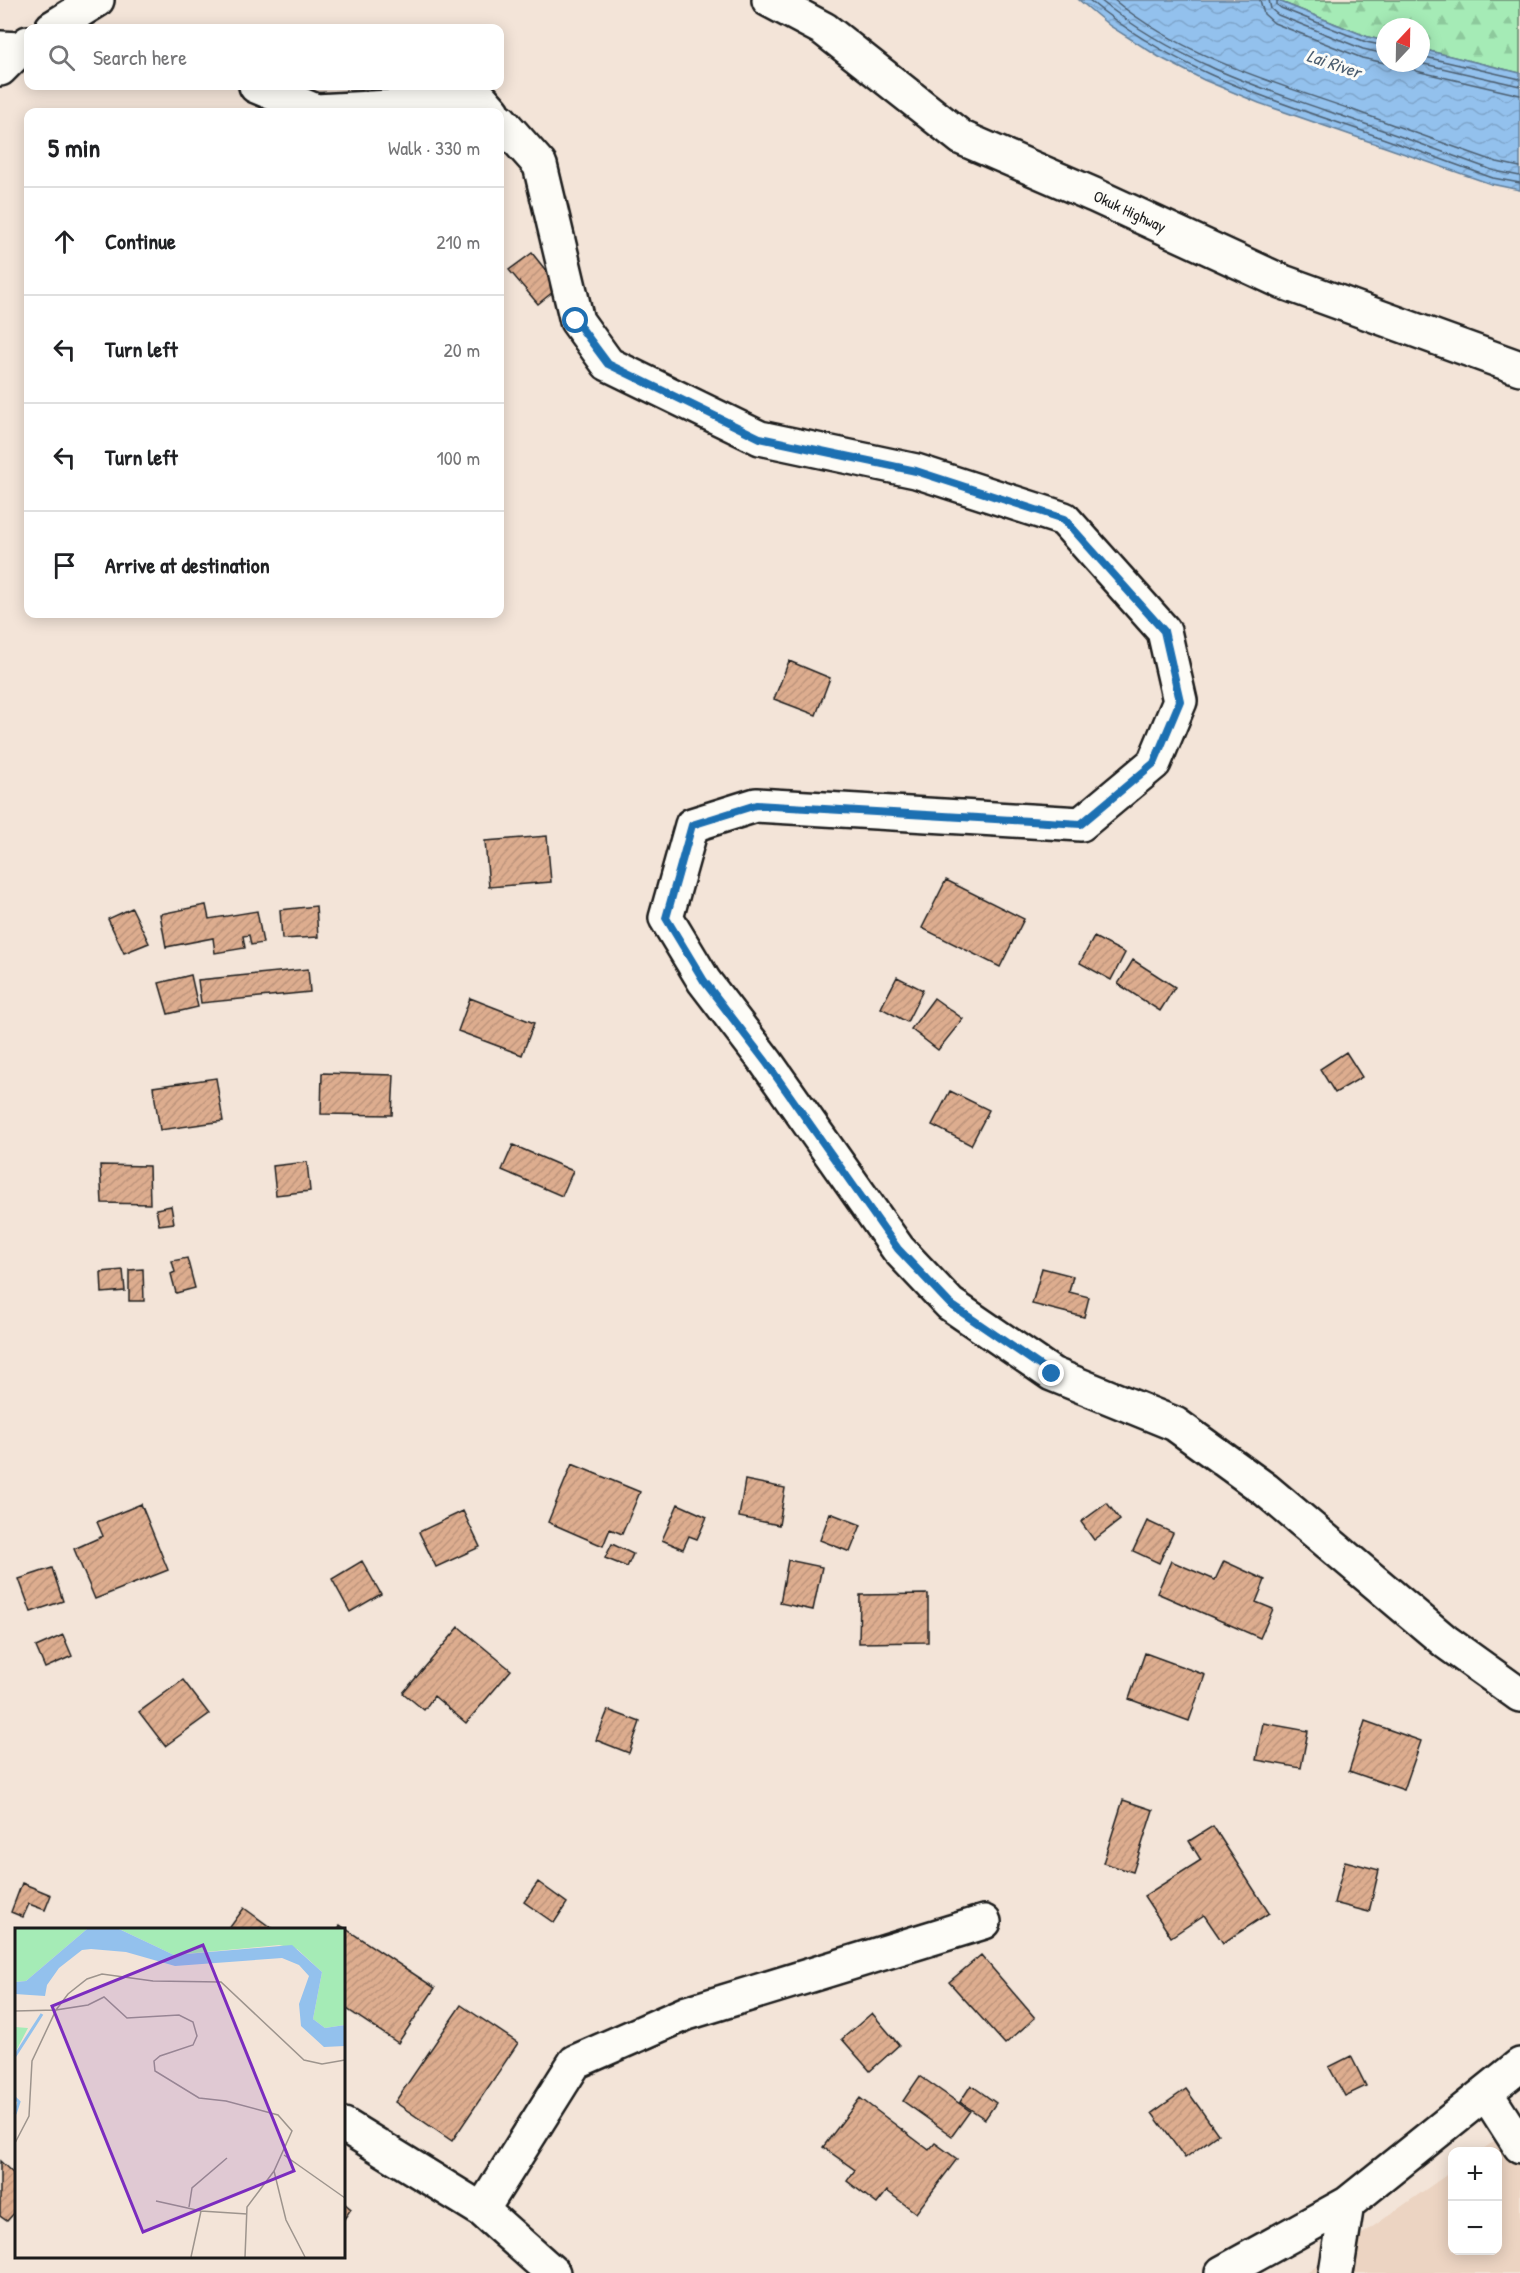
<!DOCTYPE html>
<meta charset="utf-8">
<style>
body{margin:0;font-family:"Patrick Hand",sans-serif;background:#f6f6f6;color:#202124}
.controls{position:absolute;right:18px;bottom:18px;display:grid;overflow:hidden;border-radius:12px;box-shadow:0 3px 15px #0003}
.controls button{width:54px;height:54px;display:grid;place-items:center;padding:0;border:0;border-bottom:2px solid #e0e0e0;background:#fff;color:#202124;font:30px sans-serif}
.compass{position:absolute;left:1376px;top:18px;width:54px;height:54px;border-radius:50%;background:#fff;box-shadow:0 3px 15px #0003;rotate:22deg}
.stop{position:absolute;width:18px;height:18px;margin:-14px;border:4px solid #1f6fb2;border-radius:50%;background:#fff}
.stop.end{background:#1f6fb2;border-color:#fff;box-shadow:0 2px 6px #0008}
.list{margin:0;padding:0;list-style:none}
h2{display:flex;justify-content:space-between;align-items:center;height:78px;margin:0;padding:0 24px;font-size:26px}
h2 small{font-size:20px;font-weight:400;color:#757577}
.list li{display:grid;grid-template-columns:39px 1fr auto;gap:18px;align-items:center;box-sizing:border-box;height:108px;padding:0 24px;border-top:2px solid #e0e0e0}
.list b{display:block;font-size:22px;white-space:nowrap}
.list em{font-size:20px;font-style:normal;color:#757577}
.icon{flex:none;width:33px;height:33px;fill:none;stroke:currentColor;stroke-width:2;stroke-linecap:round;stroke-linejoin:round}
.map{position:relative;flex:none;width:1520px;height:2273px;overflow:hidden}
.search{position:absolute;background:#fff;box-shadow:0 3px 15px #0003;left:24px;top:24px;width:480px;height:66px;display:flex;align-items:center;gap:15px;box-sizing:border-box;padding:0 21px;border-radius:12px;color:#757577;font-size:22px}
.panel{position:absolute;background:#fff;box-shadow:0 3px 15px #0003;left:24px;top:108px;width:480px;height:510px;border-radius:12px}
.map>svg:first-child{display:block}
.built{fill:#ecd4c2}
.forest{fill:url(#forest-firs);stroke:#608469;stroke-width:1.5}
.water{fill:url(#water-waves);stroke:#637f99;stroke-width:1.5}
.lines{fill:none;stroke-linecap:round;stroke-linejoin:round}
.shore{stroke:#4c5e70;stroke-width:1.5}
.building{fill:url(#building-hatch);stroke:#1c1c1c;stroke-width:1.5}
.minor-casing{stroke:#1c1c1c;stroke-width:38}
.major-casing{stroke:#1c1c1c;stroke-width:38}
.minor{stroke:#fdfcf7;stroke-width:33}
.major{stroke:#fdfcf7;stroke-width:33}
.route{stroke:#1f6fb2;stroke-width:8}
.labels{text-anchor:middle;stroke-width:6;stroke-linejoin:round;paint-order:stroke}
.street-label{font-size:16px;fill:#1c1c1c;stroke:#fdfcf7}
.water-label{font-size:18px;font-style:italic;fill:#4c5e70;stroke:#fdfcf7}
.inset-river{fill:none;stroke:#93c1ed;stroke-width:3}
.inset-road{fill:none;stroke:#9d948d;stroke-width:1.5}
.view{fill:#7b2cbf;fill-opacity:0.15;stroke:#7b2cbf;stroke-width:3}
.inset-edge{fill:none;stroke:#1c1c1c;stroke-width:3}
</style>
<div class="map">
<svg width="1520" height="2273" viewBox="0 0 1520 2273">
<defs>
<pattern id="forest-firs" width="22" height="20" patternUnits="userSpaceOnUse" patternTransform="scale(1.5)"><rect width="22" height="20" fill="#a5ebb6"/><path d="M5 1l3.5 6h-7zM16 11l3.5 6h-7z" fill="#8dc99c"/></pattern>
<pattern id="water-waves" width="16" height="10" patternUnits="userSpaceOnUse" patternTransform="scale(1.5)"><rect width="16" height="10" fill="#93c1ed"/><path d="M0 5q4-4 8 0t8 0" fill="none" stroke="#7ea5cb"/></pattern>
<pattern id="building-hatch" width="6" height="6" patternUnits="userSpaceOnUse" patternTransform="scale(1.5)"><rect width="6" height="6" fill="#ddad8f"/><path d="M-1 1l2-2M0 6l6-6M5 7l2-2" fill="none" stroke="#bd947b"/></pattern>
</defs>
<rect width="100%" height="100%" fill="#f3e4d8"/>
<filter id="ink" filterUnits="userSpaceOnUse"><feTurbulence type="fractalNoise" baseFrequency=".0167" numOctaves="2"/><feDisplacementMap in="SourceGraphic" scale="12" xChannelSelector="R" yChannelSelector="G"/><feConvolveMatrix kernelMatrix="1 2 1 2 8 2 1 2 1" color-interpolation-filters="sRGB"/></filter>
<g filter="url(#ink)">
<!-- built -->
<path class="built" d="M 1520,2124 L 1520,2273 L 1307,2273 L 1452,2171 L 1452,2250 L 1498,2250 L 1498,2152 L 1480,2151 Z"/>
<!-- forest -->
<path class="forest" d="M 1276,0 L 1520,0 L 1520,73 L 1421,49 L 1421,27 L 1385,27 L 1385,41 L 1368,37 Z"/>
<!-- water -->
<path class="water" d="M 1079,0 L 1276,0 L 1368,37 L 1385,41 L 1385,63 L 1421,63 L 1421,49 L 1520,73 L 1520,190 L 1491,184 L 1259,103 L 1204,80 L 1159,57 L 1110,26 Z"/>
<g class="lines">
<!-- shore -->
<path class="shore" d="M 1089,0 C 1165,63 1249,93 1342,124 C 1392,141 1443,160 1493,178 L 1520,183
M 1100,0 C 1172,59 1258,88 1345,117 C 1395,134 1445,153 1495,171 L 1520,176
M 1114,0 C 1182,56 1269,81 1350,109 C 1399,127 1448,145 1497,162 L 1520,167
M 1260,0 L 1264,14 L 1274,23 L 1362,58 L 1385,63
M 1269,0 L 1271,9 L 1278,15 L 1363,49 L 1385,54
M 1277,0 L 1277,5 L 1281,8 L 1366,42 L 1385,46
M 1421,56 L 1520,79
M 1404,63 L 1416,71 L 1520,95
M 1420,63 L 1520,86"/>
</g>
<!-- building -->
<path class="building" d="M 532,253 L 559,287 L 538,304 L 509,270 Z
M 789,661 L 830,678 L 816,715 L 774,699 Z
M 547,836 L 551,882 L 489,887 L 485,841 Z
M 946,880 L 1024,919 L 1000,967 L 922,928 Z
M 206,905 L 209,919 L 257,911 L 263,943 L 251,945 L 249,935 L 243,936 L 245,948 L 215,953 L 213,938 L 166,947 L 160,914 Z
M 316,906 L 318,937 L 282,939 L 280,910 Z
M 132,908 L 149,943 L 124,953 L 108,919 Z
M 1094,937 L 1125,953 L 1111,980 L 1080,963 Z
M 1133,960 L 1175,987 L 1160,1011 L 1118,984 Z
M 308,969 L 310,992 L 201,1003 L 198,980 Z
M 191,975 L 198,1007 L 168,1014 L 159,983 Z
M 897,977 L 923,990 L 907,1022 L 881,1008 Z
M 470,998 L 534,1023 L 522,1055 L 458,1031 Z
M 934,998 L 963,1019 L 938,1050 L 911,1029 Z
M 1346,1052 L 1362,1077 L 1335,1093 L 1320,1069 Z
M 322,1073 L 394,1075 L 392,1115 L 321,1114 Z
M 216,1078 L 223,1121 L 160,1130 L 153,1087 Z
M 950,1091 L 989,1110 L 971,1145 L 932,1125 Z
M 513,1145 L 573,1171 L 562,1196 L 502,1170 Z
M 307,1162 L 310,1191 L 276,1195 L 273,1166 Z
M 100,1165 L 149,1166 L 150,1204 L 102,1203 Z
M 171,1206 L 174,1223 L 159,1225 L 156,1209 Z
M 187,1258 L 195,1288 L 176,1293 L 171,1274 L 175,1272 L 172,1261 Z
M 1042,1268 L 1073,1276 L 1069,1292 L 1089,1297 L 1084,1317 L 1032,1304 Z
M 143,1269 L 144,1301 L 129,1301 L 129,1270 Z
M 123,1270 L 125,1291 L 102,1293 L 101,1272 Z
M 572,1464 L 640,1492 L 622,1534 L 610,1529 L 603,1546 L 548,1522 Z
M 745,1480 L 785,1488 L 779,1525 L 739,1517 Z
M 1107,1503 L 1120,1520 L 1094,1540 L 1081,1522 Z
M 141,1504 L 168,1570 L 95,1599 L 74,1549 L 103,1536 L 97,1522 Z
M 678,1504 L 707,1517 L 697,1539 L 689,1536 L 683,1549 L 662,1540 Z
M 463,1511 L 480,1547 L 436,1567 L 419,1532 Z
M 830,1513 L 861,1525 L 850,1552 L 820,1540 Z
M 1147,1521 L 1173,1533 L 1159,1563 L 1133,1551 Z
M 612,1544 L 633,1554 L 627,1567 L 605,1558 Z
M 788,1560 L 822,1567 L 813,1610 L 780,1603 Z
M 362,1561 L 381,1594 L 350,1612 L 332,1579 Z
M 1171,1561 L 1215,1580 L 1224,1561 L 1265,1580 L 1256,1602 L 1273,1609 L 1260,1638 L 1157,1593 Z
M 52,1568 L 63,1601 L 31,1612 L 19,1579 Z
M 928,1594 L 928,1642 L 859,1643 L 860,1595 Z
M 459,1627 L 511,1670 L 466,1723 L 434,1696 L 424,1710 L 403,1693 Z
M 63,1635 L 72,1656 L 45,1668 L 36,1647 Z
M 1145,1653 L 1205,1675 L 1189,1721 L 1129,1699 Z
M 183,1680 L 209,1714 L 165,1746 L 139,1712 Z
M 608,1710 L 640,1722 L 629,1753 L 596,1740 Z
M 1365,1721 L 1421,1741 L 1404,1790 L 1349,1771 Z
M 1263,1723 L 1308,1731 L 1301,1768 L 1256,1760 Z
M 1123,1800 L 1153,1810 L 1133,1872 L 1103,1863 Z
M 1213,1826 L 1269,1913 L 1223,1943 L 1204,1915 L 1171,1937 L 1144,1896 L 1201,1860 L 1189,1841 Z
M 1345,1861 L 1379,1870 L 1369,1912 L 1334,1903 Z
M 538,1882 L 567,1903 L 554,1923 L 524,1902 Z
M 22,1883 L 51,1895 L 45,1910 L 29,1904 L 23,1917 L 11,1912 Z
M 244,1908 L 274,1930 L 228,1930 Z
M 340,1925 L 435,1988 L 398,2043 L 344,2007 L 344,1930 L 338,1930 Z
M 981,1955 L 1035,2018 L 1005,2044 L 949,1982 Z
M 461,2005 L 518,2043 L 452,2141 L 395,2102 Z
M 872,2013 L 899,2045 L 870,2071 L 842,2039 Z
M 1351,2056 L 1366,2086 L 1345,2096 L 1329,2067 Z
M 920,2076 L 970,2111 L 952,2136 L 903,2101 Z
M 971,2085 L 996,2103 L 985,2119 L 960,2102 Z
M 1186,2089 L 1218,2134 L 1185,2158 L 1152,2113 Z
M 860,2098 L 929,2150 L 935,2143 L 957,2159 L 916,2213 L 887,2191 L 877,2204 L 847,2181 L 855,2170 L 823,2147 Z
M 0,2161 L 16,2176 L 16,2211 L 7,2221 L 0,2216 Z
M 344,2203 L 351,2209 L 344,2219 Z"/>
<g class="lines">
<!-- minor casing -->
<g class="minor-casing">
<path id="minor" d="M 0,69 L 20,49 L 28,49
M 256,86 L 316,111 L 409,106 L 479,96 L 493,112
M 500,120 L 540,165 L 577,321 L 608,364 L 760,438 L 916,471 L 1064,519 L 1164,631 L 1180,701 L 1154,763 L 1081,824 L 756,805 L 692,825 L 666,918 L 704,981 L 766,1062 L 898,1249 L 950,1304 L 1052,1374 L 1175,1424 L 1266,1490 L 1446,1642 L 1520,1695
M 1486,2093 L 1520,2146
M 344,2125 L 482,2210 L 553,2273
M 482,2210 L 575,2062 L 687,2013 L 984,1922
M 1222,2273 L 1347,2204 L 1520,2065
M 1336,2273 L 1347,2204"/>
</g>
<!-- major casing -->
<g class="major-casing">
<path id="major" d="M 769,0 L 824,29 L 962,138 L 1094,195 L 1283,282 L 1520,368
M 52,28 L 97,0
M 0,48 L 20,49 L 28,43"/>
</g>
<!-- minor -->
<use href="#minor" class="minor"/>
<!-- major -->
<use href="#major" class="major"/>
</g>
</g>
<g class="lines" filter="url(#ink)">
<!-- route -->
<path class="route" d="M 576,321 L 608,364 L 760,438 L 916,471 L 1064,519 L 1164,631 L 1180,701 L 1154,763 L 1081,824 L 756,805 L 692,825 L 666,918 L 704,981 L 766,1062 L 898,1249 L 950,1304 L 1052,1374"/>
</g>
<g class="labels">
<!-- street labels -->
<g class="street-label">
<text transform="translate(1130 211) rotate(25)" y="6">Okuk Highway</text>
</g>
<!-- water labels -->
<g class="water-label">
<text transform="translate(1334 64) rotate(19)" y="6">Lai River</text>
</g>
</g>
<!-- overview -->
<g transform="translate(15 1928)">
<rect width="330" height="330" fill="#f3e4d8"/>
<path d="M 0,1 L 72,1 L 11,53 L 0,54 ZM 104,1 L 330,1 L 330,97 L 310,100 L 298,91 L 307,44 L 282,21 L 264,17 L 159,27 ZM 0,99 L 13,100 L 0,125 Z" fill="#a5ebb6"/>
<path d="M 72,1 L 104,1 L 159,27 L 277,17 L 307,44 L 298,91 L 310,100 L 330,97 L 330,118 L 309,119 L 286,98 L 284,76 L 294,48 L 284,37 L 267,30 L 160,38 L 111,24 L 76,21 L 67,22 L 44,40 L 32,57 L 30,68 L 0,66 L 0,54 L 11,53 Z" fill="#93c1ed"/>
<path class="inset-river" d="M 0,128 L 27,86M 0,170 L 4,174 L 0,186"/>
<path class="inset-road" d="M 0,83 L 41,82 L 53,66 L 72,51 L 87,46 L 138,53 L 206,54 L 289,132 L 307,136 L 330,132M 0,215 L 14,188 L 17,133 L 41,82 L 73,77 L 89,69 L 112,90 L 164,87 L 178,94 L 182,108 L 178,117 L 145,128 L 139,133 L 140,143 L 184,170 L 211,173 L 263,187 L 277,203 L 259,243 L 232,279 L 230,329M 269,227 L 330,270M 259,243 L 271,292 L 290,329M 141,273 L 186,283 L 232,286M 174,279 L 177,260 L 212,230M 176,329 L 186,283"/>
<path class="view" d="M 188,17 L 279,243 L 128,304 L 37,78 Z"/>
<rect width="330" height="330" class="inset-edge"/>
</g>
</svg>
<div class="controls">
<button>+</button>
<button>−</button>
</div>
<svg class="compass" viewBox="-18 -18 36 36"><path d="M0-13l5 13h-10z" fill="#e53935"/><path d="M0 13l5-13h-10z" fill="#757577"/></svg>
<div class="stop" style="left:576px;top:321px"></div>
<div class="stop end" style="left:1052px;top:1374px"></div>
<div class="search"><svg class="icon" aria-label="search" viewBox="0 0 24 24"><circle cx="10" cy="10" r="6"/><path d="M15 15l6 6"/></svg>Search here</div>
<section class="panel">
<h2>5 min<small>Walk · 330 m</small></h2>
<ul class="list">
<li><svg class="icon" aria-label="ahead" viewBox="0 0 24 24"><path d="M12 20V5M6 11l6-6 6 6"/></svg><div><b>Continue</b></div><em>210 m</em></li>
<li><svg class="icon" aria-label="left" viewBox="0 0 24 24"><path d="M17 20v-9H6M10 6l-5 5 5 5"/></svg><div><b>Turn left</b></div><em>20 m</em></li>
<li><svg class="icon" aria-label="left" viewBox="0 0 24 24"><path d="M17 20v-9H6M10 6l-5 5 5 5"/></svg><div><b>Turn left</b></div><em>100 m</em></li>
<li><svg class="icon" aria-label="arrive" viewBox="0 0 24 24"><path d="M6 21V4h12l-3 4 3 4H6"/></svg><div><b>Arrive at destination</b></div></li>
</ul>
</section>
</div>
